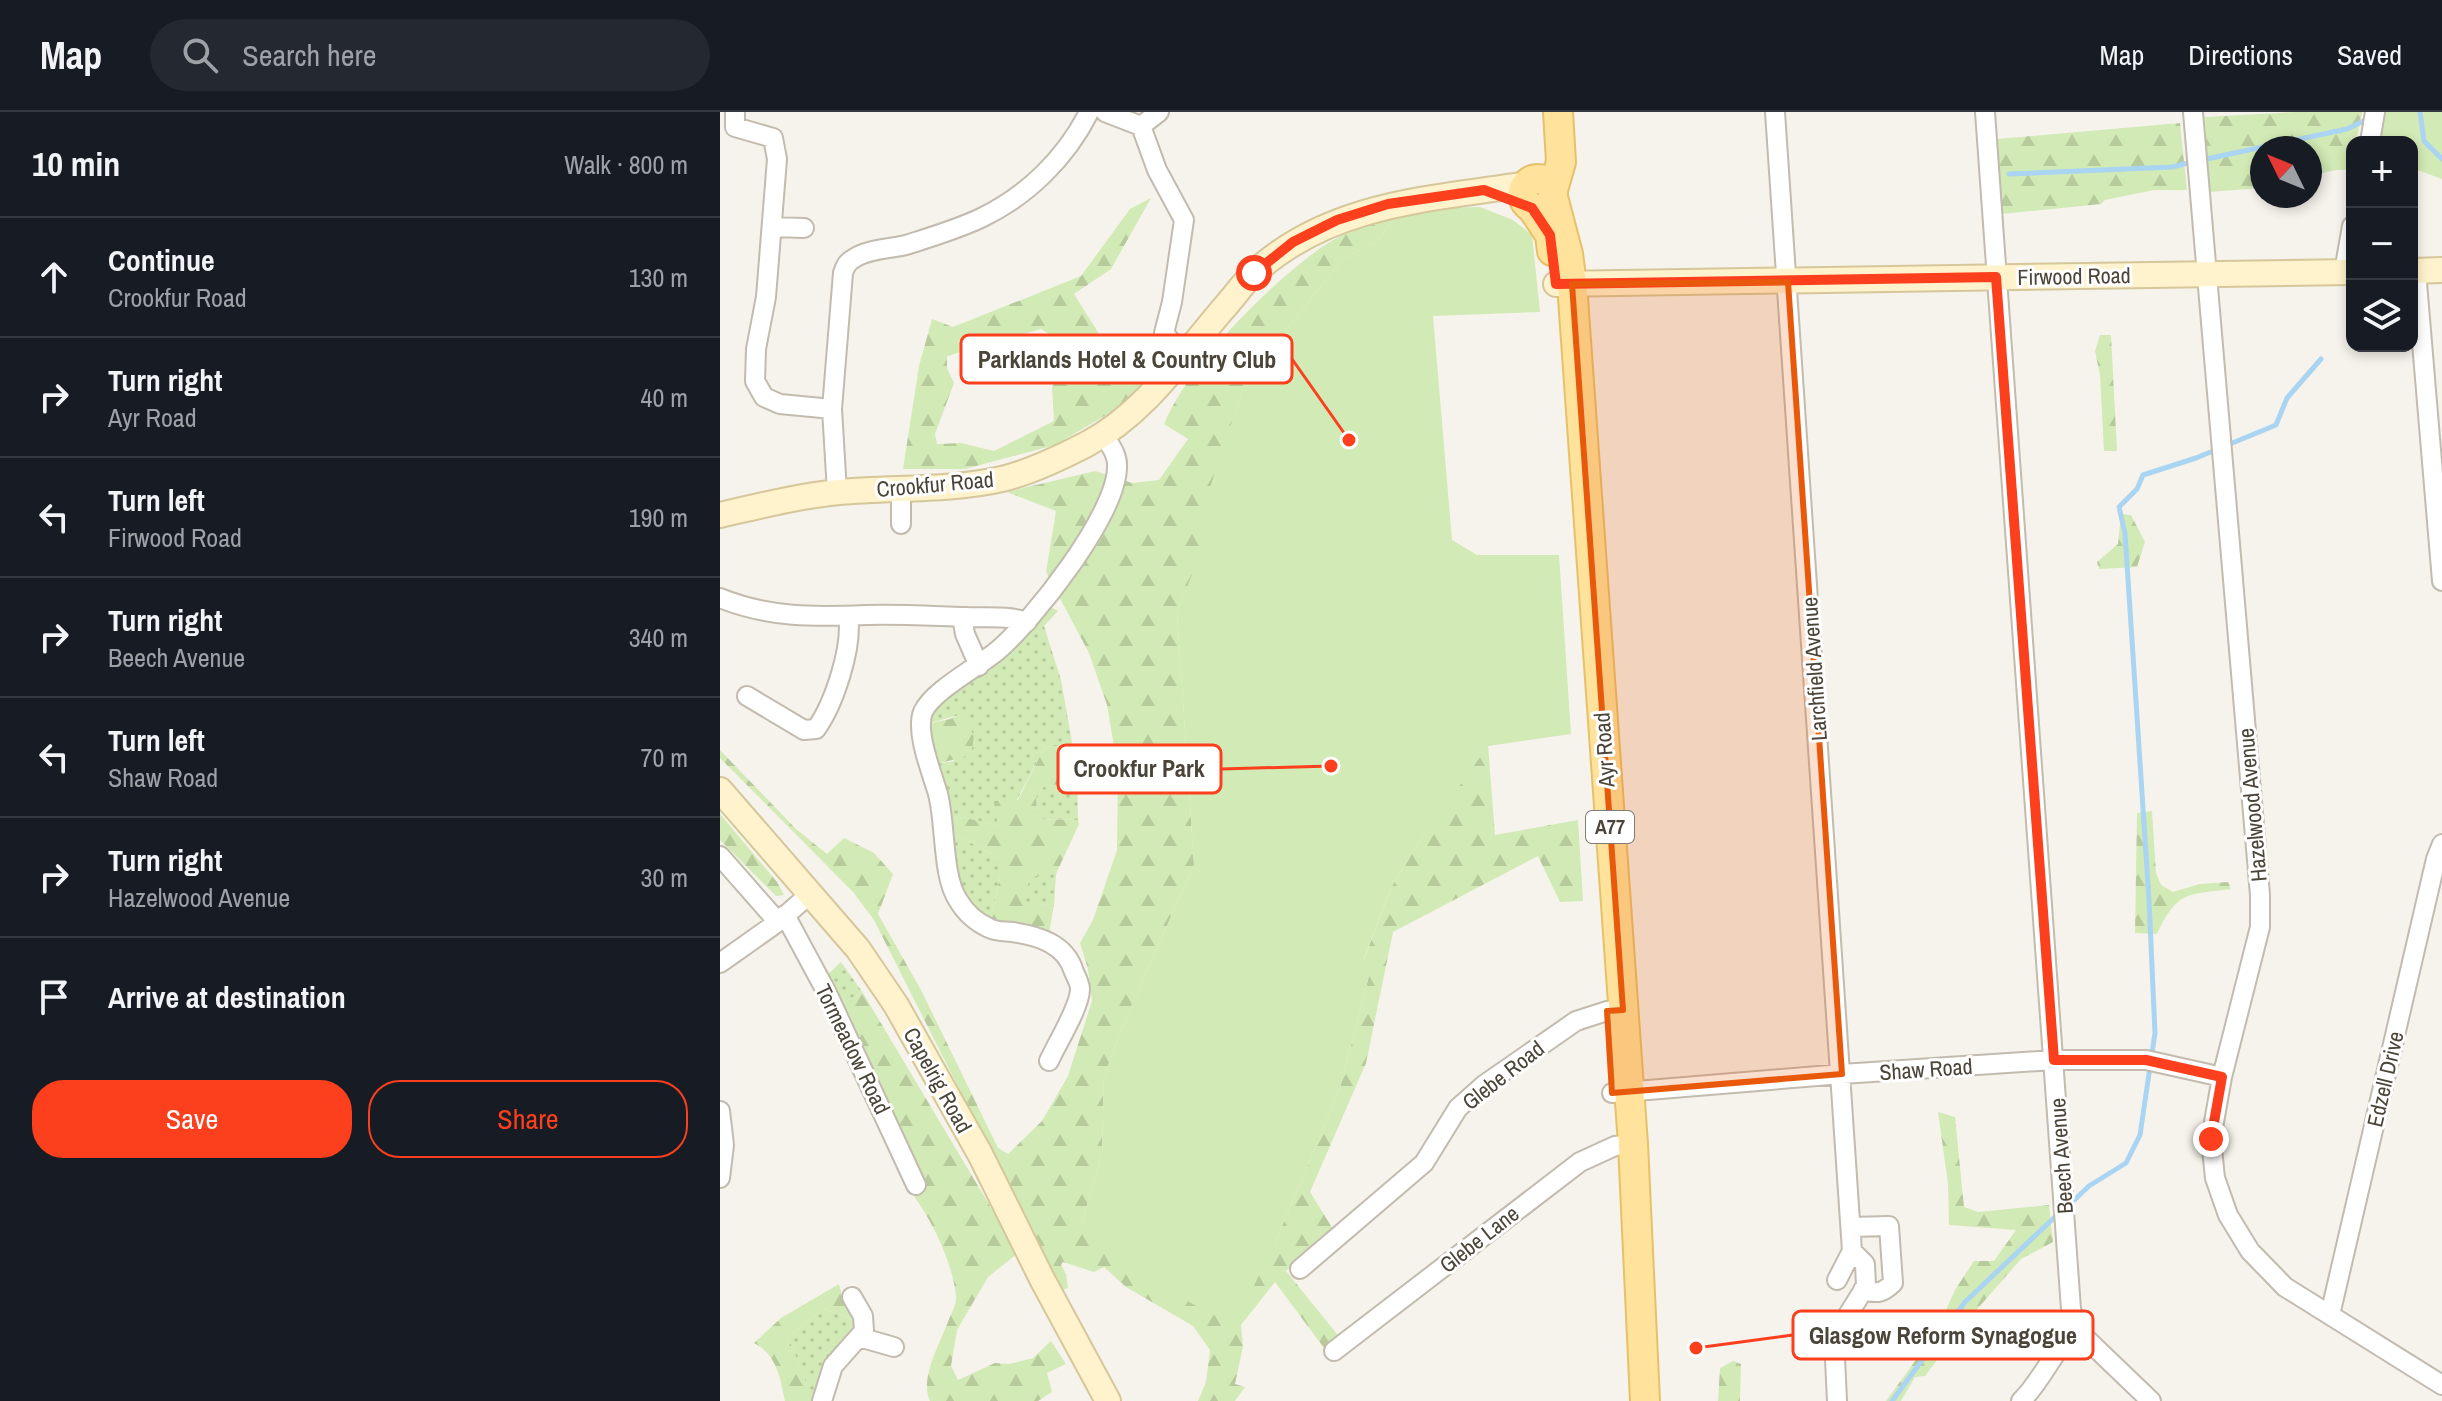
<!DOCTYPE html>
<meta charset="utf-8">
<style>
body{margin:0;font-family:"Archivo Narrow",sans-serif;background:#242831;color:#f1f3f6}
.controls{position:absolute;right:24px;top:24px;display:grid;overflow:hidden;border-radius:16px;box-shadow:0 4px 12px #0003}
.controls button{width:72px;height:72px;display:grid;place-items:center;padding:0;border:0;border-bottom:2px solid #363941;background:#171b24;color:#f1f3f6;font:40px sans-serif}
.compass{position:absolute;left:1530px;top:24px;width:72px;height:72px;border-radius:50%;background:#171b24;box-shadow:0 4px 12px #0003;rotate:313deg}
.stop{position:absolute;width:24px;height:24px;margin:-18px;border:6px solid #fc3f1d;border-radius:50%;background:#fff}
.stop.end{background:#fc3f1d;border-color:#fff;box-shadow:0 2px 8px #0008}
.list{margin:0;padding:0;list-style:none}
h2{display:flex;justify-content:space-between;align-items:center;height:104px;margin:0;padding:0 32px;font-size:34px}
h2 small{font-size:26px;font-weight:400;color:#9ea1a6}
.list li{display:grid;grid-template-columns:52px 1fr auto;gap:24px;align-items:center;box-sizing:border-box;height:120px;padding:0 32px;border-top:2px solid #363941}
.list b{display:block;font-size:30px;white-space:nowrap}
.list p{margin:0;font-size:26px;white-space:nowrap;color:#9ea1a6}
.list em{font-size:26px;font-style:normal;color:#9ea1a6}
.actions{display:flex;gap:16px;padding:24px 32px}
.actions a{flex:1;padding:18px 0;border:2px solid #fc3f1d;border-radius:32px;text-align:center;font-size:28px;color:#fc3f1d}
.actions .main{background:#fc3f1d;color:#fff}
.icon{flex:none;width:44px;height:44px;fill:none;stroke:currentColor;stroke-width:2;stroke-linecap:round;stroke-linejoin:round}
.map{position:relative;flex:none;width:1722px;height:1289px;overflow:hidden}
header{display:flex;align-items:center;gap:48px;box-sizing:border-box;height:112px;padding:0 40px;background:#171b24;border-bottom:2px solid #363941}
header strong{font-size:38px}
nav{display:flex;gap:44px;margin-inline-start:auto;font-size:28px}
.search{width:560px;height:72px;background:#242831;display:flex;align-items:center;gap:20px;box-sizing:border-box;padding:0 28px;border-radius:44px;color:#9ea1a6;font-size:30px}
main{display:flex}
aside{flex:1;background:#171b24}
.map>svg:first-child{display:block}
.grass{fill:url(#grass-dots)}
.forest{fill:url(#forest-firs);fill-rule:evenodd}
.green{fill:#d2eab5}
.lines{fill:none;stroke-linecap:round;stroke-linejoin:round}
.stream{stroke:#a9d4f2;stroke-width:5}
.street-casing{stroke:#c2bbae;stroke-width:22}
.secondary-casing{stroke:#d6c79b;stroke-width:28}
.primary-casing{stroke:#e6c16a;stroke-width:32}
.street{stroke:#fff;stroke-width:18}
.secondary{stroke:#fff3cd;stroke-width:24}
.primary{stroke:#ffe39c;stroke-width:28}
.route{stroke:#fc3f1d;stroke-width:10}
.marked{fill:#e8590c;fill-opacity:0.2;stroke:#e8590c;stroke-width:6;stroke-linejoin:round}
.labels{text-anchor:middle;stroke-width:6;stroke-linejoin:round;paint-order:stroke}
.shield{fill:#fff;stroke:#817c74;stroke-width:2}
.shield-label{font-size:20px;font-weight:bold;fill:#4b4439}
.street-label{font-size:22px;fill:#4b4439;stroke:#fff}
.leader{fill:none;stroke:#fc3f1d;stroke-width:3}
.callout-dot{fill:#fc3f1d;stroke:#fff;stroke-width:3}
.callout{fill:#fff;stroke:#fc3f1d;stroke-width:3}
.callout-label{font-size:24px;text-anchor:middle;font-weight:bold;fill:#4b4439}
</style>
<header>
<strong>Map</strong>
<div class="search"><svg class="icon" aria-label="search" viewBox="0 0 24 24"><circle cx="10" cy="10" r="6"/><path d="M15 15l6 6"/></svg>Search here</div>
<nav><a>Map</a><a>Directions</a><a>Saved</a></nav>
</header>
<main>
<aside>
<h2>10 min<small>Walk · 800 m</small></h2>
<ul class="list">
<li><svg class="icon" aria-label="ahead" viewBox="0 0 24 24"><path d="M12 20V5M6 11l6-6 6 6"/></svg><div><b>Continue</b><p>Crookfur Road</p></div><em>130 m</em></li>
<li><svg class="icon" aria-label="right" viewBox="0 0 24 24"><path d="M7 20v-9h11M14 6l5 5-5 5"/></svg><div><b>Turn right</b><p>Ayr Road</p></div><em>40 m</em></li>
<li><svg class="icon" aria-label="left" viewBox="0 0 24 24"><path d="M17 20v-9H6M10 6l-5 5 5 5"/></svg><div><b>Turn left</b><p>Firwood Road</p></div><em>190 m</em></li>
<li><svg class="icon" aria-label="right" viewBox="0 0 24 24"><path d="M7 20v-9h11M14 6l5 5-5 5"/></svg><div><b>Turn right</b><p>Beech Avenue</p></div><em>340 m</em></li>
<li><svg class="icon" aria-label="left" viewBox="0 0 24 24"><path d="M17 20v-9H6M10 6l-5 5 5 5"/></svg><div><b>Turn left</b><p>Shaw Road</p></div><em>70 m</em></li>
<li><svg class="icon" aria-label="right" viewBox="0 0 24 24"><path d="M7 20v-9h11M14 6l5 5-5 5"/></svg><div><b>Turn right</b><p>Hazelwood Avenue</p></div><em>30 m</em></li>
<li><svg class="icon" aria-label="arrive" viewBox="0 0 24 24"><path d="M6 21V4h12l-3 4 3 4H6"/></svg><div><b>Arrive at destination</b></div></li>
</ul>
<div class="actions"><a class="main">Save</a><a>Share</a></div>
</aside>
<div class="map">
<svg width="1722" height="1289" viewBox="0 0 1722 1289">
<defs>
<pattern id="grass-dots" width="8" height="8" patternUnits="userSpaceOnUse" patternTransform="scale(2)"><rect width="8" height="8" fill="#d2eab5"/><path d="M2 2h.1M6 6h.1" fill="none" stroke="#b6ca9c" stroke-width="1.8" stroke-linecap="round"/></pattern>
<pattern id="forest-firs" width="22" height="20" patternUnits="userSpaceOnUse" patternTransform="scale(2)"><rect width="22" height="20" fill="#d2eab5"/><path d="M5 1l3.5 6h-7zM16 11l3.5 6h-7z" fill="#b6ca9c"/></pattern>
</defs>
<rect width="100%" height="100%" fill="#f6f3ec"/>
<!-- grass -->
<path class="grass" d="M 330,495 L 338,499 L 324,514 L 341,568 L 353,636 L 335,633 L 324,636 L 297,688 L 278,714 L 242,705 L 231,708 L 217,652 L 234,649 L 243,602 L 206,612 L 215,593 L 278,545 Z
M 357,663 L 358,708 L 318,707 L 316,685 L 323,675 L 344,671 Z
M 232,721 L 280,746 L 280,765 L 271,806 L 255,797 L 238,781 Z
M 336,762 L 334,793 L 300,792 L 311,764 Z
M 121,850 L 143,881 L 121,891 L 106,864 Z
M 104,1197 L 137,1209 L 132,1227 C 108,1235 104,1263 101,1286 L 91,1284 L 68,1225 Z"/>
<!-- forest -->
<path class="forest" d="M 1577,0 L 1642,0 L 1636,30 L 1632,30 L 1629,58 L 1616,58 L 1590,64 L 1590,36 L 1542,36 L 1542,76 L 1488,80 L 1485,5 Z
M 1460,11 L 1467,78 L 1434,78 L 1385,88 L 1381,92 L 1281,102 L 1277,27 Z
M 431,86 L 391,157 L 354,182 L 386,233 L 424,273 L 410,289 L 335,333 L 245,357 L 183,357 L 199,254 L 212,207 L 233,215 L 361,164 L 410,97 ZM 321,217 L 349,234 L 332,275 L 334,309 L 274,339 L 241,331 L 217,332 L 215,322 L 234,271 L 227,256 L 227,244 Z
M 654,107 L 674,107 L 658,128 L 622,148 L 542,248 L 523,277 L 479,410 L 492,415 L 457,500 L 474,753 L 406,906 L 384,964 L 382,1042 L 361,1114 L 555,1131 L 620,976 L 649,864 L 644,847 L 672,774 L 695,736 L 768,633 L 775,723 L 858,708 L 863,789 L 840,790 L 818,744 L 673,820 L 646,951 L 590,1080 L 613,1117 L 566,1159 L 621,1227 L 604,1236 L 555,1170 L 521,1213 L 523,1234 L 515,1272 L 525,1275 L 515,1289 L 478,1289 L 486,1270 L 490,1238 L 473,1214 L 406,1175 L 384,1155 L 374,1160 L 343,1150 L 341,1153 L 346,1162 L 348,1176 L 341,1179 L 154,808 L 133,780 L 0,646 L 0,638 L 76,717 L 107,742 L 124,726 L 154,741 L 173,762 L 158,802 L 201,878 L 278,1036 L 288,1042 L 322,1009 L 348,964 L 372,889 L 368,857 L 360,831 L 373,808 L 397,738 L 398,658 L 387,593 L 369,541 L 326,460 L 336,399 L 287,380 L 375,359 L 412,371 L 439,368 L 468,327 L 444,312 C 469,252 547,175 599,137 C 616,125 636,117 654,107 Z
M 1380,223 L 1391,223 L 1397,339 L 1384,339 L 1380,263 L 1375,239 Z
M 1401,402 L 1411,403 L 1425,430 L 1417,455 L 1379,457 L 1377,450 L 1398,432 Z
M 243,601 L 254,624 L 251,643 L 217,652 L 206,612 L 230,607 Z
M 335,633 L 353,636 L 357,663 L 344,671 L 323,675 L 316,685 L 318,707 L 358,708 L 359,712 L 336,762 L 311,765 L 301,791 L 334,793 L 329,821 L 271,806 L 280,765 L 280,746 L 232,721 L 231,708 L 242,705 L 278,714 L 274,689 L 298,688 L 324,636 Z
M 1432,699 L 1436,761 L 1441,773 L 1453,780 L 1480,772 L 1508,770 L 1511,777 C 1467,783 1458,778 1437,822 L 1415,821 L 1417,701 Z
M 0,702 L 57,770 L 64,783 L 56,784 L 0,728 Z
M 143,881 L 298,1141 L 268,1165 L 237,1218 L 231,1254 L 238,1268 L 275,1251 L 289,1252 L 313,1246 L 331,1229 L 346,1252 L 327,1261 L 332,1280 L 318,1289 L 210,1289 C 199,1266 221,1230 229,1207 C 232,1200 237,1191 236,1184 C 233,1152 212,1108 193,1083 L 204,1072 L 199,1058 L 121,891 Z
M 1218,1000 L 1235,1005 L 1244,1095 L 1258,1100 L 1329,1093 L 1333,1130 L 1301,1147 L 1245,1211 L 1205,1264 L 1195,1265 L 1181,1289 L 1166,1289 L 1216,1220 L 1235,1178 L 1254,1149 L 1274,1149 L 1296,1118 L 1229,1113 L 1228,1072 Z
M 119,1172 L 122,1184 L 138,1204 L 137,1209 L 104,1197 L 68,1225 L 91,1283 L 107,1289 L 65,1289 C 60,1265 57,1243 34,1231 L 61,1206 Z
M 1013,1249 L 1021,1252 L 1020,1289 L 998,1289 L 1000,1256 Z"/>
<!-- green -->
<path class="green" d="M 1663,0 L 1722,0 L 1722,67 L 1692,56 L 1692,30 L 1659,30 Z
M 760,95 L 793,108 L 812,123 L 820,200 L 713,204 L 732,428 L 757,443 L 839,443 L 851,622 L 768,634 L 695,736 L 672,774 L 644,846 L 649,864 L 620,976 L 555,1131 L 514,1214 L 394,1150 L 361,1114 L 382,1042 L 384,964 L 406,906 L 474,753 L 457,500 L 491,416 L 478,411 L 523,277 L 542,248 L 622,148 L 658,128 L 674,107 L 723,96 Z"/>
<g class="lines">
<!-- stream -->
<path class="stream" d="M 1700,0 L 1704,29 L 1722,47
M 1482,48 L 1627,17 L 1650,6
M 1289,62 L 1452,55 L 1472,50
M 1349,1093 L 1369,1074 L 1406,1051 L 1420,1023 L 1435,921 L 1429,788 L 1405,421 L 1399,395 L 1417,377 L 1423,363 L 1476,346 L 1556,313 L 1567,286 L 1601,247
M 1172,1289 L 1245,1190 L 1338,1102"/>
<!-- street casing -->
<g class="street-casing">
<path id="street" d="M 385,0 L 421,14
M 439,0 L 421,14 L 437,58 L 464,108 L 452,190 L 444,221 L 463,244
M 1055,0 L 1132,1139 L 1145,1152 L 1146,1174 L 1114,1225 L 1117,1289
M 1265,0 L 1351,1197 L 1357,1218 L 1431,1289
M 1473,0 L 1540,783 L 1540,815 L 1502,965 L 1491,1027 L 1495,1066 L 1508,1103 L 1530,1139 L 1565,1175 L 1722,1273
M 15,2 L 15,15 L 53,26 L 57,47 L 46,185 L 36,237 L 35,269 L 44,285 L 60,292 L 112,297
M 1650,30 L 1655,0
M 52,115 L 84,116
M 1696,159 L 1722,469
M 1624,160 L 1632,114
M 117,380 L 112,297 L 123,161 C 125,155 127,150 133,147 C 147,137 170,137 186,133 C 211,125 238,117 261,106 C 307,84 346,46 369,0
M 181,412 L 181,377
M 0,486 C 50,506 94,505 146,503 C 179,502 212,504 245,505 C 265,506 288,503 307,510
M 242,505 L 245,522 L 259,554
M 27,584 L 84,618 L 96,617 C 114,592 133,535 128,504
M 0,744 L 58,810
M 65,803 L 107,881 L 196,1073
M 0,851 L 58,810 L 91,781
M 329,949 C 337,931 360,895 360,877 C 360,872 356,864 354,860 C 346,832 319,824 292,820 C 285,819 276,820 269,816 C 256,810 245,800 238,788 C 222,764 226,713 218,682 C 212,661 195,620 203,600 C 212,579 258,555 277,539 C 313,509 397,402 397,355 C 398,342 389,332 383,322
M 892,981 L 1122,962 L 1334,948 L 1426,948 L 1502,965
M 0,999 L 4,1033 L 0,1066
M 1131,1115 L 1169,1114 L 1173,1171 C 1163,1181 1157,1182 1143,1178
M 580,1157 L 704,1051 L 738,996 L 764,973 L 856,909 L 887,899 L 903,898
M 1117,1168 L 1132,1139
M 1610,1203 L 1716,747 L 1722,732
M 139,1225 L 174,1235
M 614,1239 L 860,1050 L 895,1034 L 913,1032
M 102,1289 L 113,1254 L 144,1219 L 143,1204 L 132,1185
M 1301,1289 C 1323,1268 1333,1237 1357,1218"/>
</g>
<!-- secondary casing -->
<g class="secondary-casing">
<path id="secondary" d="M 1692,159 L 1722,158
M 836,172 L 1632,160
M 0,403 C 39,394 79,384 119,380 C 173,375 229,379 282,367 C 311,360 340,346 367,332 C 424,302 462,245 503,197 C 514,185 523,171 535,160 C 611,91 711,87 807,72
M 0,678 L 138,837 L 176,893 L 260,1042 L 322,1167 L 388,1289"/>
</g>
<!-- primary casing -->
<g class="primary-casing">
<path id="primary" d="M803 82a15 15 0 1 1 30 0a15 15 0 1 1-30 0Z
M 833,78 L 841,50 L 838,0
M 833,85 L 848,142 L 852,172 L 913,1032 L 925,1289
M 812,96 L 830,123 L 832,139"/>
</g>
<!-- street -->
<use href="#street" class="street"/>
<!-- secondary -->
<use href="#secondary" class="secondary"/>
<!-- primary -->
<use href="#primary" class="primary"/>
</g>
<g class="lines">
<!-- route -->
<path class="route" d="M 534,161 L 573,130 L 617,108 L 668,92 L 764,78 L 812,96 L 830,123 L 836,172 L 1276,165 L 1334,948 L 1426,948 L 1502,965 L 1491,1027"/>
</g>
<!-- marked area -->
<path class="marked" d="M 1068,170 L 1122,962 L 892,981 L 887,899 L 903,898 L 852,172 Z"/>
<g class="labels">
<!-- shield labels -->
<rect class="shield" x="866" y="699" width="48" height="32" rx="6"/>
<g class="shield-label">
<text x="890" y="722">A77</text>
</g>
<!-- street labels -->
<g class="street-label">
<text transform="translate(1354 164) rotate(-1)" y="8">Firwood Road</text>
<text transform="translate(215 372) rotate(-5)" y="8">Crookfur Road</text>
<text transform="translate(1094 557) rotate(-94)" y="8">Larchfield Avenue</text>
<text transform="translate(884 638) rotate(-94)" y="8">Ayr Road</text>
<text transform="translate(1532 693) rotate(-95)" y="8">Hazelwood Avenue</text>
<text transform="translate(133 937) rotate(64)" y="8">Tormeadow Road</text>
<text transform="translate(1206 957) rotate(-4)" y="8">Shaw Road</text>
<text transform="translate(783 963) rotate(-38)" y="8">Glebe Road</text>
<text transform="translate(1665 967) rotate(-77)" y="8">Edzell Drive</text>
<text transform="translate(218 968) rotate(61)" y="8">Capelrig Road</text>
<text transform="translate(1341 1044) rotate(-94)" y="8">Beech Avenue</text>
<text transform="translate(759 1127) rotate(-38)" y="8">Glebe Lane</text>
</g>
</g>
<!-- callouts -->
<path class="leader" d="M629 328L572 247M611 654L501 657M976 1236L1073 1223"/>
<g class="callout-dot">
<circle cx="629" cy="328" r="8"/>
<circle cx="611" cy="654" r="8"/>
<circle cx="976" cy="1236" r="8"/>
</g>
<g class="callout">
<rect x="241" y="223" width="331" height="48" rx="8"/>
<rect x="338" y="633" width="163" height="48" rx="8"/>
<rect x="1073" y="1199" width="300" height="48" rx="8"/>
</g>
<g class="callout-label">
<text x="407" y="256">Parklands Hotel &amp; Country Club</text>
<text x="419" y="665">Crookfur Park</text>
<text x="1223" y="1232">Glasgow Reform Synagogue</text>
</g>
</svg>
<div class="controls">
<button>+</button>
<button>−</button>
<button><svg class="icon" aria-label="layers" viewBox="0 0 24 24"><path d="M12 4l9 5-9 5-9-5zM3 14l9 5 9-5"/></svg></button>
</div>
<svg class="compass" viewBox="-18 -18 36 36"><path d="M0-13l5 13h-10z" fill="#e53935"/><path d="M0 13l5-13h-10z" fill="#9ea1a6"/></svg>
<div class="stop" style="left:534px;top:161px"></div>
<div class="stop end" style="left:1491px;top:1027px"></div>
</div>
</main>
